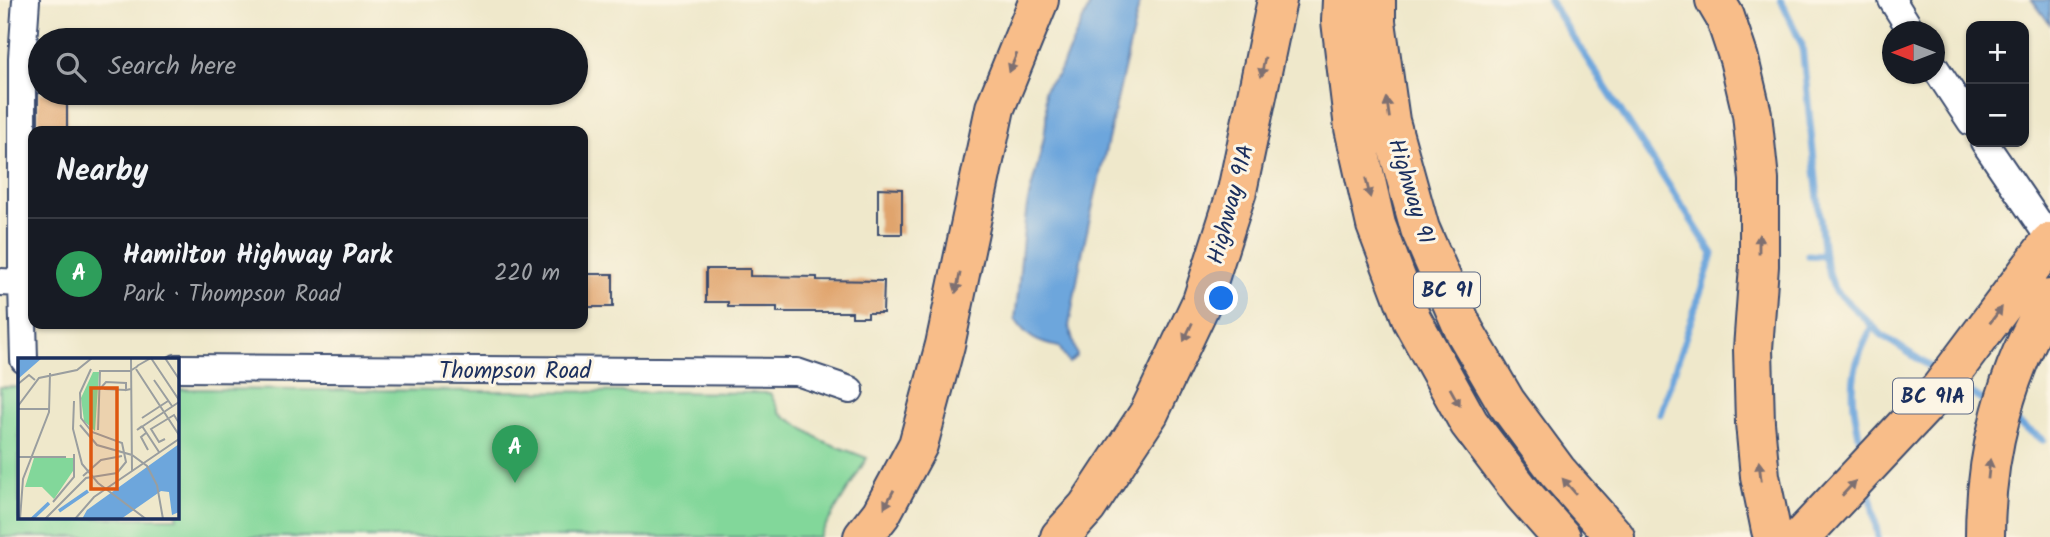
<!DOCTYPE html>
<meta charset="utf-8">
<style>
body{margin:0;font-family:Kalam,sans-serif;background:#20242c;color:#f1f3f6}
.controls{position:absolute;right:21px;top:21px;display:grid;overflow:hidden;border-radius:14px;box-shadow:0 2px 5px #0004}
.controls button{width:63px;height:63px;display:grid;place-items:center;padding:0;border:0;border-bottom:2px solid #363941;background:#171b24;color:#f1f3f6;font:35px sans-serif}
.compass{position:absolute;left:1882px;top:21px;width:63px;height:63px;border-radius:50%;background:#171b24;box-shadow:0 2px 5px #0004;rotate:270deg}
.you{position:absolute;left:1222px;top:299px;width:24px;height:24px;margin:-18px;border:5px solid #fff;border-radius:50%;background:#1a73e8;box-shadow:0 0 0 10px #1a73e833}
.badge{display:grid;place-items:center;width:46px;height:46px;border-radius:50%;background:#2563eb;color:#fff;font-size:23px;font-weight:700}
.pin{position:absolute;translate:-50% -58px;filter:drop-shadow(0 2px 4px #0008)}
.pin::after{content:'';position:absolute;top:37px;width:24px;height:21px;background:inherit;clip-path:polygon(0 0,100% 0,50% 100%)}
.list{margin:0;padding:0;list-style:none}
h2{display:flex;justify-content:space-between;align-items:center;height:91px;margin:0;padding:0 28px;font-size:30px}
h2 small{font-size:23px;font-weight:400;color:#9ea1a6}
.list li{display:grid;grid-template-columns:46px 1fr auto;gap:21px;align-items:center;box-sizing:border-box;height:112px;padding:0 28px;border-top:2px solid #363941}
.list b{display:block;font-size:26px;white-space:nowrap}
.list p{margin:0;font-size:23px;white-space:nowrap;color:#9ea1a6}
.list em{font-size:23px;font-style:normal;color:#9ea1a6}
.icon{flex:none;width:38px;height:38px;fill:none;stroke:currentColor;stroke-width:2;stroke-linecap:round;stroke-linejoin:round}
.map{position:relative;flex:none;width:2050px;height:537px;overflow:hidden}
.search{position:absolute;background:#171b24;box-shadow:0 2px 5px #0004;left:28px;top:28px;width:560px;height:77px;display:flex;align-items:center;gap:18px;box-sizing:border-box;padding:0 24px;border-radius:38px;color:#9ea1a6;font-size:26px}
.panel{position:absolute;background:#171b24;box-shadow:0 2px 5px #0004;left:28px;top:126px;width:560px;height:203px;border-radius:14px}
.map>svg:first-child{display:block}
.green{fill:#82d79a;stroke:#4e837c;stroke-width:2}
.water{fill:#6da6dc;stroke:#446a9d;stroke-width:2}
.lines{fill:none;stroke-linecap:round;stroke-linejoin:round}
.stream{stroke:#6da6dc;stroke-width:7}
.building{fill:#e0a46d}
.minor-casing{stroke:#3b4b6e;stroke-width:30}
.motorway-casing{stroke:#3b4b6e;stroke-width:42}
.minor{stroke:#fff;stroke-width:26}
.motorway{stroke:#f8bd89;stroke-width:38}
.oneway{fill:#7e6f71}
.labels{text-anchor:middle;stroke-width:6;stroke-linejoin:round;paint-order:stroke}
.shield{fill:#fcf5e5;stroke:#5e6a86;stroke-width:2}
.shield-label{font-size:21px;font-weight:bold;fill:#1b2f5e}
.street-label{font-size:23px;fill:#1b2f5e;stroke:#fcf5e5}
.inset-river{fill:none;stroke:#6da6dc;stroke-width:3.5}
.inset-road{fill:none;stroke:#9a9e9f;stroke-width:2}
.view{fill:#de5710;fill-opacity:0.15;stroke:#de5710;stroke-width:3.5}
.inset-edge{fill:none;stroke:#1b2f5e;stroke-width:3.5}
</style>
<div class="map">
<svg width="2050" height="537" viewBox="0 0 2050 537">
<rect width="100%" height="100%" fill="#fcf5e5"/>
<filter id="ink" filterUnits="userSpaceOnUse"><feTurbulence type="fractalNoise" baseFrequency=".0143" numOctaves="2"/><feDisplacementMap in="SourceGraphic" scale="14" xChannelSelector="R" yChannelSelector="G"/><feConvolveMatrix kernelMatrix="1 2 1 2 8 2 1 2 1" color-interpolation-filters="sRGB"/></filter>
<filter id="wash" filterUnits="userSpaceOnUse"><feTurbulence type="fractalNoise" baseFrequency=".00686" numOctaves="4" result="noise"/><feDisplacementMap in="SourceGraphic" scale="28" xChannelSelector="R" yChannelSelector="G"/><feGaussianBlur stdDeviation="1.57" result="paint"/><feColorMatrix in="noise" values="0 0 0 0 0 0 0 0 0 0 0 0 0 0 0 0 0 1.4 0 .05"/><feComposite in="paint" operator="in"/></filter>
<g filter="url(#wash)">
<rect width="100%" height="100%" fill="#efe8cb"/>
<!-- green -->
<path class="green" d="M 0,387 L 19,387 L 19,518 L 177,518 L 177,389 L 770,393 L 780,413 L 823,441 L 867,458 L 819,537 L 0,537 Z"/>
<!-- water -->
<path class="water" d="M 1092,0 L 1140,0 L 1083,249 L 1069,326 L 1077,356 L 1069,363 L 1059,347 C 1038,343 1027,338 1015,319 C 1020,283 1021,243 1027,207 C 1034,169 1053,130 1044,91 L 1049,83 L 1058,75 Z
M 2032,0 L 2050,0 L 2050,24 Z"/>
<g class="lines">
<!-- stream -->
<path class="stream" d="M 1549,0 L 1713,254 L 1660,414
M 1781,0 L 1802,45 L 1824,256 L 1834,289 L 1883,336 L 1940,373
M 1808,255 L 1824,256
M 1959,385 L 1990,405
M 2012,419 L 2043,440
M 1863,454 C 1856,422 1847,388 1859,356 C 1862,346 1868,336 1872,326
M 1868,483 L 1878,537"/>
</g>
<g id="blocks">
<!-- building -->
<path class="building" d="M 38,93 L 67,93 L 67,131 L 38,131 Z
M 878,188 L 902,189 L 902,234 L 878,234 Z
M 706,269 L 750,269 L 750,276 L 817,277 L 817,280 L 884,281 L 883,313 L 868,313 L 868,317 L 852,317 L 852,312 L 777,312 L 777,307 L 728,307 L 728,302 L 706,302 Z
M 583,274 L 613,274 L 613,307 L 583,307 Z"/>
</g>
</g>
<g filter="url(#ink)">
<use href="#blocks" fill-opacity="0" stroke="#3b4b6e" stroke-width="2"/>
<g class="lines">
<!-- minor casing -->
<g class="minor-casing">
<path id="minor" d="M 1892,0 L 1912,32
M 1934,66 L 1971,122
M 1984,142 L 2050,239
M 0,282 L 22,283 L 24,360
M 22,283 L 22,58 L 26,0
M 177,368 L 797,372 L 850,390"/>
</g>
<!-- motorway casing -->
<g class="motorway-casing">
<path id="motorway" d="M 1342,0 L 1341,21 L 1354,128 L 1376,225 L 1412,320 L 1469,423 L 1523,494 L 1561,537
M 1376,0 L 1376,22 L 1390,121 L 1420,229 L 1464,330 L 1506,402 L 1557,471 L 1615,537
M 1715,0 L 1725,17 L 1739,59 L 1752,114 L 1759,180 L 1759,266 L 1753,349 L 1755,423 L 1760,476 L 1771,530 L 1775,537
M 863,537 L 881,514 L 918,445 L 945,345 L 995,108 L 1039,0
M 1060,537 L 1087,507 L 1149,413 L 1202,301 L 1237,191 L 1277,0
M 1801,537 L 1940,389 L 2050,242
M 1985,537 C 1985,454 2006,370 2050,299"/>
</g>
<!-- minor -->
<use href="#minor" class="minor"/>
<!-- motorway -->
<use href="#motorway" class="motorway"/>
</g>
<!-- one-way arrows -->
<defs><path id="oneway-solid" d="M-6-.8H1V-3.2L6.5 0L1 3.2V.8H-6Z" transform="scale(1.75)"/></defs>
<g class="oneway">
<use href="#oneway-solid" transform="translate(1013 63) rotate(112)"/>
<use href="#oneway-solid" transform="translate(1263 67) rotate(101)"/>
<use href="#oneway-solid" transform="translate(1388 108) rotate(-98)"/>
<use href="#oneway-solid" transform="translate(1368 188) rotate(77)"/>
<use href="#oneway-solid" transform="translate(1759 244) rotate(-90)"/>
<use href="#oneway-solid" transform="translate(958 283) rotate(102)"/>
<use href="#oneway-solid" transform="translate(1996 315) rotate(-53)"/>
<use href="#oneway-solid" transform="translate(1188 332) rotate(115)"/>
<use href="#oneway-solid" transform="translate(1455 397) rotate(61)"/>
<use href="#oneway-solid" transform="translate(1989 469) rotate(-84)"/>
<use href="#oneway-solid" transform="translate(1760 471) rotate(-97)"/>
<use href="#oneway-solid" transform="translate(1569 486) rotate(-131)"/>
<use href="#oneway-solid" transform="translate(1849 488) rotate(-47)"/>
<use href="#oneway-solid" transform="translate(889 499) rotate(118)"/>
</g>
</g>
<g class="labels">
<!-- shield labels -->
<g class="shield">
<rect x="1414" y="272.5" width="66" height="35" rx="5"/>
<rect x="1893" y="378.5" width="80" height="35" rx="5"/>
</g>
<g class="shield-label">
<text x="1447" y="297">BC 91</text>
<text x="1933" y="403">BC 91A</text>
</g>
<!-- street labels -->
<g class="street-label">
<text transform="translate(1412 191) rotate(73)" y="8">Highway 91</text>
<text transform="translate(1230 204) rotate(-75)" y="8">Highway 91A</text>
<text x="515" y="378">Thompson Road</text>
</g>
</g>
<!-- overview -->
<g transform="translate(18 358)">
<rect width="161" height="161" fill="#efe8cb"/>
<path d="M 75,14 L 81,14 L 77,73 L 66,63 L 63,40 ZM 16,100 L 56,100 L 57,110 L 36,141 L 24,129 L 7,129 Z" fill="#82d79a"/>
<path d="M 1,0 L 24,0 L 0,21 ZM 161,86 L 161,154 L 154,157 L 151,134 L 143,133 L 103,161 L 64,161 L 69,152 Z" fill="#6da6dc"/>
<path class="inset-river" d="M 41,153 L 70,133M 14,161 L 31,145"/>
<path class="inset-road" d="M 113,0 L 114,113M 147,0 L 161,21M 119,8 L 133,0 L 161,42M 118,11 L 161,77M 136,22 L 154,48M 0,26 L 11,17 L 17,22M 86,31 L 108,32M 81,32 L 88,24 L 108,25 L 108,32 L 113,31M 56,43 L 55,71 L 64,106 L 80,125 L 128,161M 0,48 L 21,20 L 59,12 L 74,0M 0,51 L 32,51M 124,60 L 150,43M 62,67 L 79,87 L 114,97 L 129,108 L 139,127 L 145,161M 124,68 L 119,72 L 161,44M 124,68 L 141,94M 80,72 L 82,13 L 112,13 L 120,8M 128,75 L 123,79 L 130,92M 147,81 L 141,84 L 133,71 L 156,57 L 161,65M 0,99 L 48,99M 65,118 L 83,102 L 104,98M 35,144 L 56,119 L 56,96M 2,161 L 5,121 L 31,54 L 32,15M 27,161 L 68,120 L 99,115 L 108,104 L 104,85 L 74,74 L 63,60 L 62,35 L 73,11M 57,161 L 76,139 L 161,81"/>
<path class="view" d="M 73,30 L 99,30 L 99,131 L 73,131 Z"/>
<rect width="161" height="161" class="inset-edge"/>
</g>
</svg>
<div class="controls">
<button>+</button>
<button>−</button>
</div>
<svg class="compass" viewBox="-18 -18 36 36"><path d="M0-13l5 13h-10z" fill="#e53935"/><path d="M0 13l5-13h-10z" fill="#9ea1a6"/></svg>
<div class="you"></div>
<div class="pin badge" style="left:515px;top:483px;background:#2e9e5b">A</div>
<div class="search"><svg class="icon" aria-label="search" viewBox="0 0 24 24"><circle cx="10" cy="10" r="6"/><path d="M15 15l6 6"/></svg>Search here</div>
<section class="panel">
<h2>Nearby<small></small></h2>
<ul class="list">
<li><span class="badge" style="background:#2e9e5b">A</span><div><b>Hamilton Highway Park</b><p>Park · Thompson Road</p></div><em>220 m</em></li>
</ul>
</section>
</div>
